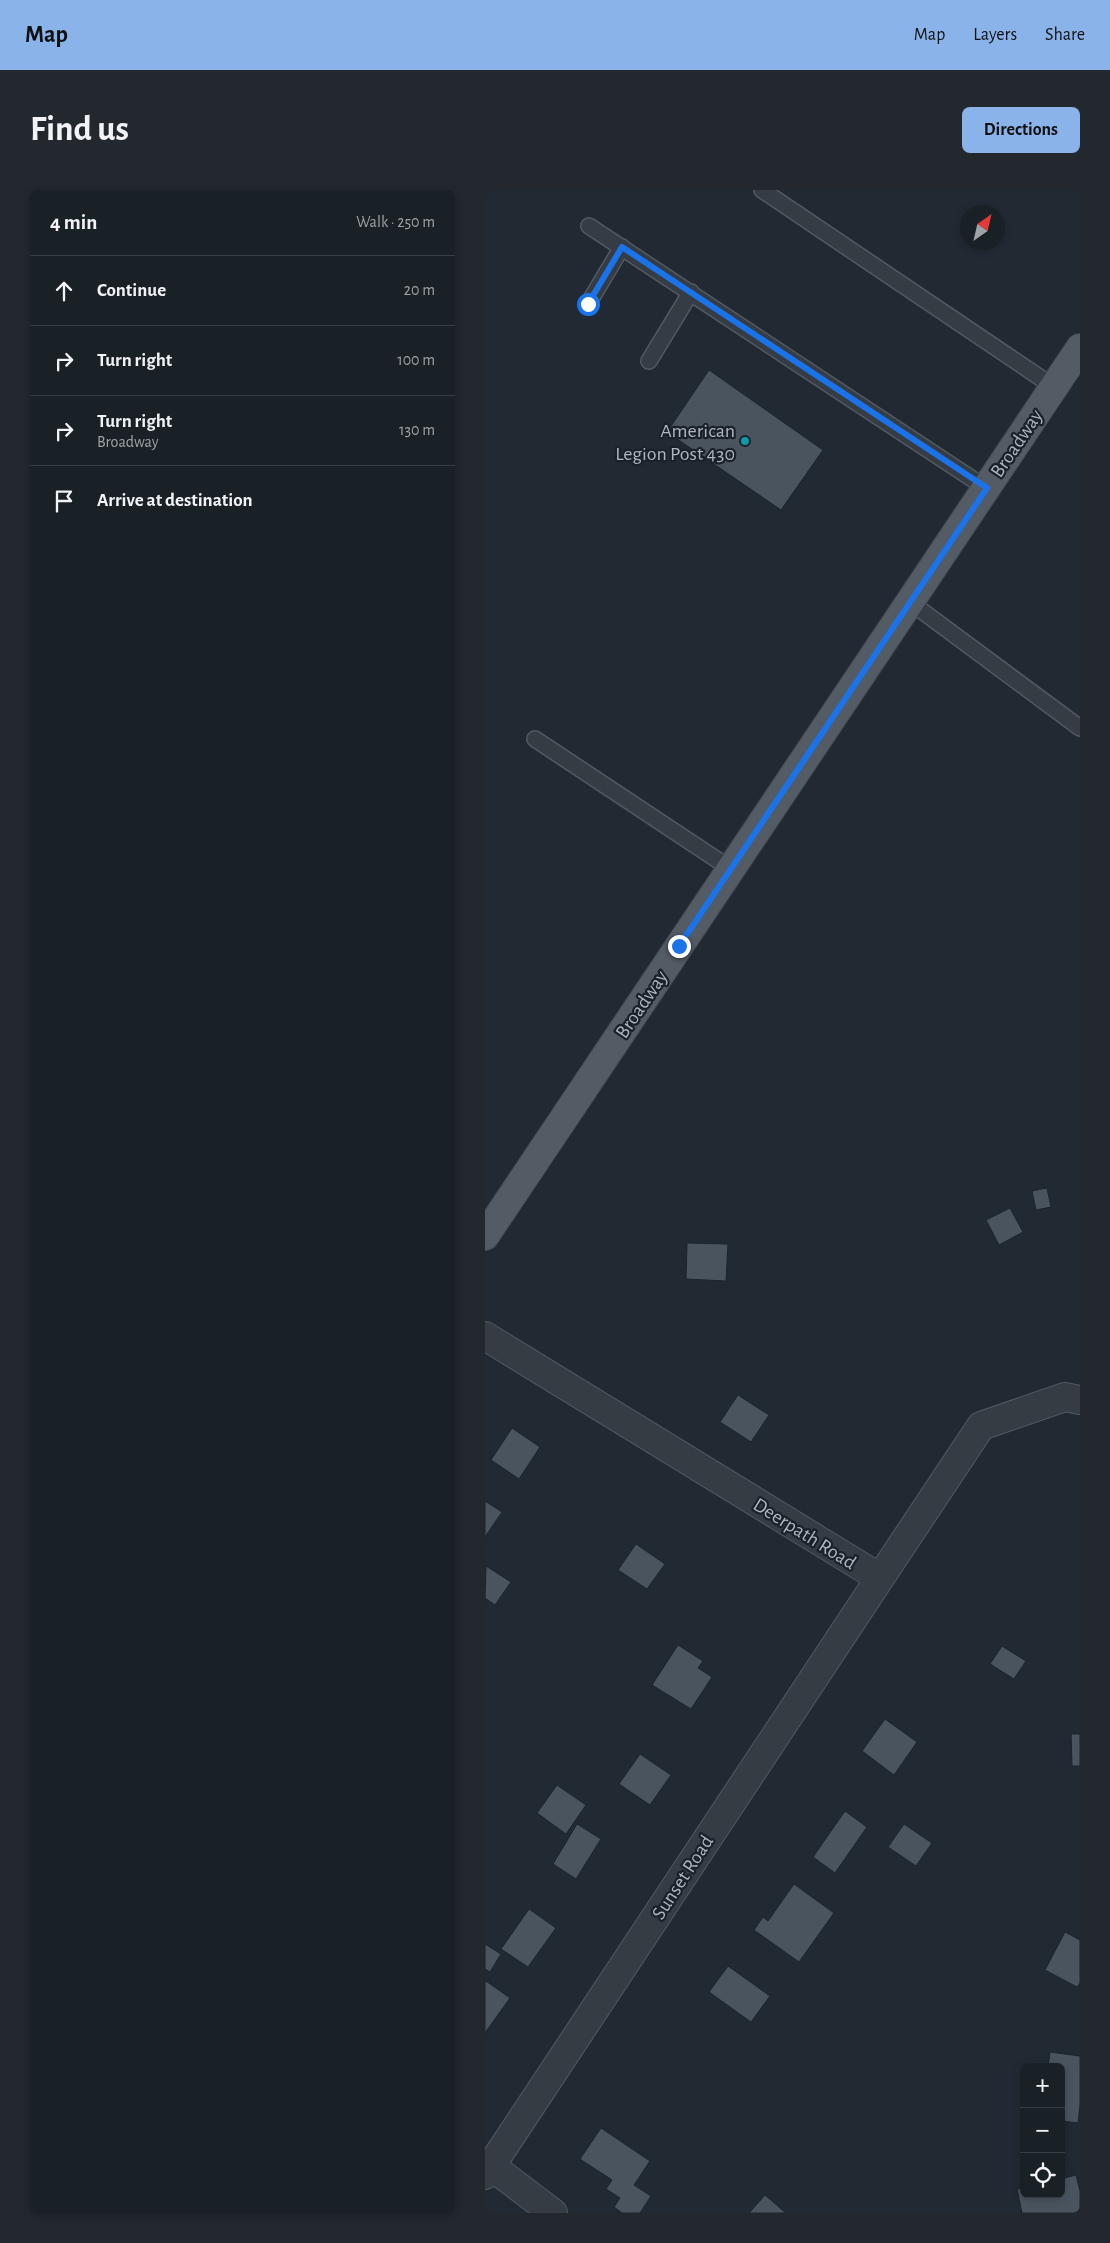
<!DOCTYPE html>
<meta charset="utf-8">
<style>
body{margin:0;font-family:"Alegreya Sans",sans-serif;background:#22282e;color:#f1f3f6}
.controls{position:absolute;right:15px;bottom:15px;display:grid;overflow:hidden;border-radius:8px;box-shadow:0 2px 8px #0003}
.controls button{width:45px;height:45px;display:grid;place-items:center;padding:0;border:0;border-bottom:1px solid #373e43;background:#192026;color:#f1f3f6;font:25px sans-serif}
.compass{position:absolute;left:475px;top:15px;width:45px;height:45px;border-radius:50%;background:#192026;box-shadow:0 2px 8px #0003;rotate:34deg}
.stop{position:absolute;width:15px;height:15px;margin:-11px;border:4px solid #1a73e8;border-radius:50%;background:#fff}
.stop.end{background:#1a73e8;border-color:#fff;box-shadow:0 1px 5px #0008}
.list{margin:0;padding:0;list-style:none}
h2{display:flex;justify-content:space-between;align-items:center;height:65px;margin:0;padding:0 20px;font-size:21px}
h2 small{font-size:16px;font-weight:400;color:#9fa3a7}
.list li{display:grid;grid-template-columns:32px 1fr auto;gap:15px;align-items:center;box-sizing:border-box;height:70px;padding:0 20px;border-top:1px solid #373e43}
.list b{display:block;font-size:19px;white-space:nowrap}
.list p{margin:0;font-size:16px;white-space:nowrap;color:#9fa3a7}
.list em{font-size:16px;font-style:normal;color:#9fa3a7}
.icon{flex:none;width:28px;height:28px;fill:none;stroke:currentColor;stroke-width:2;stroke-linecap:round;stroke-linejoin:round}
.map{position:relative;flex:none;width:595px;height:2023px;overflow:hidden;border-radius:8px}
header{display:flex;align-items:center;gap:30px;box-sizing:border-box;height:70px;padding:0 25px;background:#8ab3ea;color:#111}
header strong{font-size:24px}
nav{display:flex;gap:28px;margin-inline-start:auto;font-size:18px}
.intro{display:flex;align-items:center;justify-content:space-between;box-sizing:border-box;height:120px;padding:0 30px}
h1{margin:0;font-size:35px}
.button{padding:12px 22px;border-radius:8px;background:#8ab3ea;color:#111;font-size:18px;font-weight:700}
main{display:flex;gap:30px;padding:0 30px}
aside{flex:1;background:#192026;border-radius:8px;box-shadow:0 2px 8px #0003}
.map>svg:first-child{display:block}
.building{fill:#4a545f;stroke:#1c232b}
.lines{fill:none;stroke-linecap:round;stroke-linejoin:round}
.lane-casing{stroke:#525962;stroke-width:18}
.street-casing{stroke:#525962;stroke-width:30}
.primary-casing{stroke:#3e454e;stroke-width:30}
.lane{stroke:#353c44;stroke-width:15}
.street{stroke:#353c44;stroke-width:28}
.primary{stroke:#535b64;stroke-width:28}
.route{stroke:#1a73e8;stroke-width:6}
.culture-dot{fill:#0f9aa8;stroke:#1a2129;stroke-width:2}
.labels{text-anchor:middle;stroke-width:4.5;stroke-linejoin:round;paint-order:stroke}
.poi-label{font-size:20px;fill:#afb6c1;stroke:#1a2129;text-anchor:end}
.street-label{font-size:20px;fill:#afb6c1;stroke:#1a2129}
</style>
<header>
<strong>Map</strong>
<nav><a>Map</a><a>Layers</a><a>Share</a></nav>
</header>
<div class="intro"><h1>Find us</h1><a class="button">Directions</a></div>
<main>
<aside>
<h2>4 min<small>Walk · 250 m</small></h2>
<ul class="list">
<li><svg class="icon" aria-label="ahead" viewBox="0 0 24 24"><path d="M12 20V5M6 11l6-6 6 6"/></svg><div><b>Continue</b></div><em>20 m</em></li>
<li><svg class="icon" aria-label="right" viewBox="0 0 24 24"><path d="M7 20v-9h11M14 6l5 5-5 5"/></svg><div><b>Turn right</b></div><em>100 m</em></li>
<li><svg class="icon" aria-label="right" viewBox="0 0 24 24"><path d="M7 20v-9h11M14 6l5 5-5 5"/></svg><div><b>Turn right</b><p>Broadway</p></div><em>130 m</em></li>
<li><svg class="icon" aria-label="arrive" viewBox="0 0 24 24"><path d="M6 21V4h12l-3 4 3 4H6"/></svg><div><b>Arrive at destination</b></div></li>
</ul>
</aside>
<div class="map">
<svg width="595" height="2023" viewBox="0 0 595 2023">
<rect width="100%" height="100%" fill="#212a33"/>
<!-- building -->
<path class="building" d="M 224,180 L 338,260 L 296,320 L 182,242 Z
M 562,998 L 566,1017 L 551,1020 L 547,1001 Z
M 525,1018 L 538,1042 L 514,1055 L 501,1030 Z
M 202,1053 L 243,1054 L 241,1091 L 201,1089 Z
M 253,1205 L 284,1225 L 266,1252 L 235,1232 Z
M 27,1238 L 55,1257 L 34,1289 L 6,1270 Z
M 0,1311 L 17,1322 L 0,1347 Z
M 151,1354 L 180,1374 L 162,1399 L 133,1380 Z
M 1,1376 L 26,1392 L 10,1415 L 0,1408 Z
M 193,1455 L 218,1471 L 213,1478 L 227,1487 L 206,1519 L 167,1495 Z
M 517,1456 L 541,1471 L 529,1489 L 505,1474 Z
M 400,1529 L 432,1552 L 409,1585 L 377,1561 Z
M 586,1544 L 595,1544 L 595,1576 L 587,1576 Z
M 155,1564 L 186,1585 L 165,1615 L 134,1594 Z
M 72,1595 L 101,1615 L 81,1644 L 52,1623 Z
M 360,1621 L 382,1637 L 350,1683 L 328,1667 Z
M 92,1634 L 116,1649 L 91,1689 L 68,1674 Z
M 419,1634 L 447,1653 L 431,1676 L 403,1657 Z
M 309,1694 L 349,1723 L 314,1772 L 269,1740 L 278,1727 L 283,1731 Z
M 44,1719 L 71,1738 L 43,1777 L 16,1759 Z
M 580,1742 L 595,1750 L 595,1793 L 592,1797 L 560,1780 Z
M 0,1754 L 16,1764 L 5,1782 L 0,1779 Z
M 243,1776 L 285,1806 L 266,1832 L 224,1802 Z
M 1,1791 L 25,1808 L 0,1843 L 0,1793 Z
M 565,1862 L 595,1866 L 595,1915 L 593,1933 L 576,1931 L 576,1877 L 563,1877 Z
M 116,1938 L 165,1971 L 149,1995 L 166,2006 L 155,2023 L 137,2023 L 129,2017 L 135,2008 L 121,1999 L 127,1990 L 95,1969 Z
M 591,1985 L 595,2001 L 595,2023 L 537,2023 L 532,1999 L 539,1998 L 539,2004 L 576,2004 L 576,1989 Z
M 280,2005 L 301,2023 L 264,2023 Z"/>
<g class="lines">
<!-- lane casing -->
<g class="lane-casing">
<path id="lane" d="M 277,0 L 569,197
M 104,36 L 501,298
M 103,114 L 137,57
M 164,171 L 206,102
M 425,412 L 595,538
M 50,549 L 246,679"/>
</g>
<!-- street casing -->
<g class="street-casing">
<path id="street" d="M 0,1146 L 395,1388 L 496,1236 L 580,1207 L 595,1210
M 6,1976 L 68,2023
M 0,1985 L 395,1388"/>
</g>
<!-- primary casing -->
<g class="primary-casing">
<path id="primary" d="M 0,1046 L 595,158"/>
</g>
<!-- lane -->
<use href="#lane" class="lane"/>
<!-- street -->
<use href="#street" class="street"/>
<!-- primary -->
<use href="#primary" class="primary"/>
</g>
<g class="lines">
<!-- route -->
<path class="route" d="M 103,114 L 137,57 L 502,298 L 194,756"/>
</g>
<!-- markers -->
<circle class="culture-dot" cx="260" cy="251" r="5"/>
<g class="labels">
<!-- poi labels -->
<g class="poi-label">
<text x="250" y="247">American<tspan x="250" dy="23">Legion Post 430</tspan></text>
</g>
<!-- street labels -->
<g class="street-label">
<text transform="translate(531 253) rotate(-56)" y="7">Broadway</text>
<text transform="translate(156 814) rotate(-56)" y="7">Broadway</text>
<text transform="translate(320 1343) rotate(32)" y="7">Deerpath Road</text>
<text transform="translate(197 1687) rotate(-57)" y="7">Sunset Road</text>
</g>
</g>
</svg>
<div class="controls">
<button>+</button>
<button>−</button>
<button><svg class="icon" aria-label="locate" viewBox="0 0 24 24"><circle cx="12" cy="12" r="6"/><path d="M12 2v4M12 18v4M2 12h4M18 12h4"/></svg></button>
</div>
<svg class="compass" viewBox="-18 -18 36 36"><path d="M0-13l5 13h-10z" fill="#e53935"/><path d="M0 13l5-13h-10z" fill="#9fa3a7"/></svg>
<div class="stop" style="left:103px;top:114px"></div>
<div class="stop end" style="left:194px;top:756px"></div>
</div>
</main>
